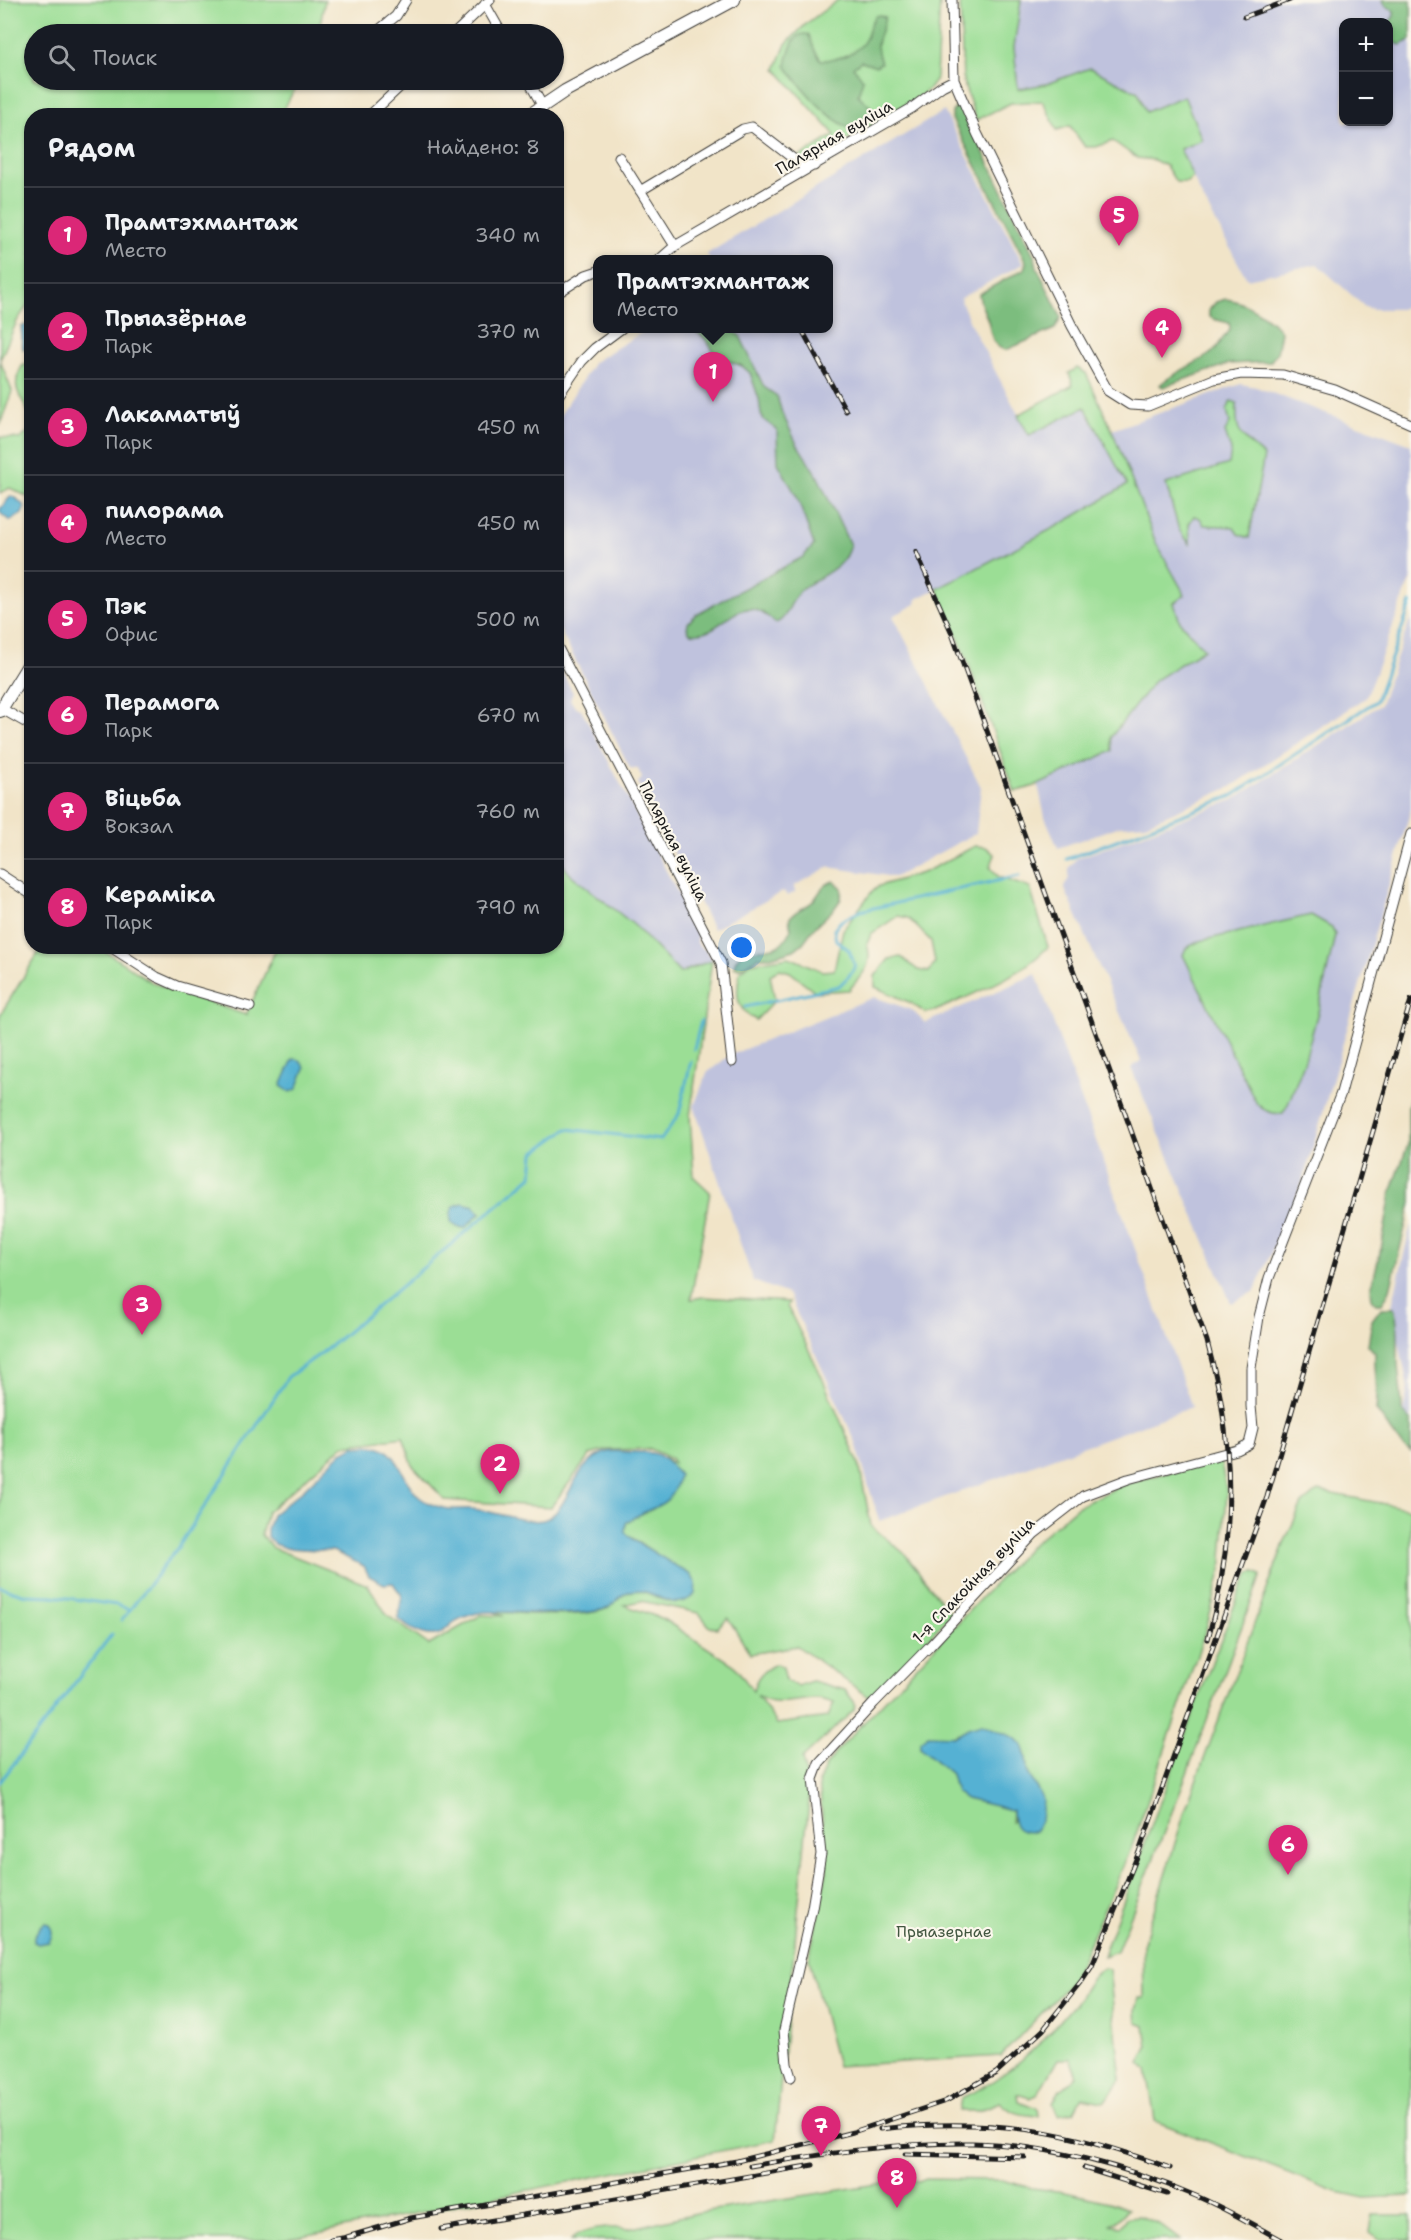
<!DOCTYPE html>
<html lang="ru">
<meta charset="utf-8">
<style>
body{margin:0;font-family:"Shantell Sans",sans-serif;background:#20242c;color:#f1f3f6}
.controls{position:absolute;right:18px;top:18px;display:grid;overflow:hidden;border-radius:12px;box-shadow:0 2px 4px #0004}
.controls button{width:54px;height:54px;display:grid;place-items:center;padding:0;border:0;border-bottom:2px solid #363941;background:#171b24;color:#f1f3f6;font:30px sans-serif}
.you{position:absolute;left:742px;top:948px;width:21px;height:21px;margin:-15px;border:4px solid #fff;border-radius:50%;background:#1a73e8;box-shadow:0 0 0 9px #1a73e833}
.badge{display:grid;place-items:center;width:39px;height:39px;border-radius:50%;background:#db2777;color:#fff;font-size:20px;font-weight:700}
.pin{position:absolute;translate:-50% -50px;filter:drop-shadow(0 2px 3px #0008)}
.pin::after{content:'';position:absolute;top:32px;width:21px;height:18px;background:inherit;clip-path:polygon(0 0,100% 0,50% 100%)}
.popup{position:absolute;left:593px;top:255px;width:240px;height:78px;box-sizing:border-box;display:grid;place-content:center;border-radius:12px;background:#171b24;filter:drop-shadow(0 2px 4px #0005);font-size:20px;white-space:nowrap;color:#9ea1a6}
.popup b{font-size:22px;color:#f1f3f6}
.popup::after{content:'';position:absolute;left:50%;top:100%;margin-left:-12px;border:12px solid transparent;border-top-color:#171b24}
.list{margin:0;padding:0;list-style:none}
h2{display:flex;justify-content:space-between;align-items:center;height:78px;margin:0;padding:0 24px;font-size:26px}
h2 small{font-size:20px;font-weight:400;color:#9ea1a6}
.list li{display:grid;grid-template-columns:39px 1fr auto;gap:18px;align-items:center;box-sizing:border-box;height:96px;padding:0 24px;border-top:2px solid #363941}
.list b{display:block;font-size:22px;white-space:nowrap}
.list p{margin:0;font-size:20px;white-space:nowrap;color:#9ea1a6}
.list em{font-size:20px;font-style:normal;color:#9ea1a6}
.icon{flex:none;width:33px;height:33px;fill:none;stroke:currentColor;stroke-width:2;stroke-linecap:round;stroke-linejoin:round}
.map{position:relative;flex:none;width:1411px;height:2240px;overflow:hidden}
.search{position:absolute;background:#171b24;box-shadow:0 2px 4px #0004;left:24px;top:24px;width:540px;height:66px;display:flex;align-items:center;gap:15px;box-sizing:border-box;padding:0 21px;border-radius:33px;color:#9ea1a6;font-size:22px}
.panel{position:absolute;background:#171b24;box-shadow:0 2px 4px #0004;left:24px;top:108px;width:540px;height:846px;border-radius:24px}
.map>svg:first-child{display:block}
.industrial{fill:#bfc2dd;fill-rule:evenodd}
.green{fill:#9bde95;stroke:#5c7d58;stroke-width:1.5;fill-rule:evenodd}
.forest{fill:#7cbd7e;stroke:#4c6c4d;stroke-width:1.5}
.water{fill:#55b1d3;stroke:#386678;stroke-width:1.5}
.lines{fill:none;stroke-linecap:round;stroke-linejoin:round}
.stream{stroke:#55b1d3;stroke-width:3}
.minor-casing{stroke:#3c3a36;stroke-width:11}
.tertiary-casing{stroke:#3c3a36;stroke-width:14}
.minor{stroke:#fff;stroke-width:9}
.tertiary{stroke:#fff;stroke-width:12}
.rail-casing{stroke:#1c1c1c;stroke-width:5}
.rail{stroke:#fbf7ec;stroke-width:3;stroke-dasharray:9;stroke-linecap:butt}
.labels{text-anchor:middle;stroke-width:4.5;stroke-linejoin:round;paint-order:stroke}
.street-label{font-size:16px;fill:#1c1c1c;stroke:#fbf7ec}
.park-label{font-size:16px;fill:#425640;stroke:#fbf7ec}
</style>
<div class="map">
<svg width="1411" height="2240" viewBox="0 0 1411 2240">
<rect width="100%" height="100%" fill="#fbf7ec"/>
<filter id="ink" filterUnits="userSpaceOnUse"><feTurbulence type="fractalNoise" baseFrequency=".0167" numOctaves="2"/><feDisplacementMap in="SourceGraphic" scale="12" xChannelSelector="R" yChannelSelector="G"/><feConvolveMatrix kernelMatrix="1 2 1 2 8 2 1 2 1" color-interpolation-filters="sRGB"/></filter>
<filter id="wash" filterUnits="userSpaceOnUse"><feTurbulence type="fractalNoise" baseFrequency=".008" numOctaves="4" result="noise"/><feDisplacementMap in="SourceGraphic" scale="24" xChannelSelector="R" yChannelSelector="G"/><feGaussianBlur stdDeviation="1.35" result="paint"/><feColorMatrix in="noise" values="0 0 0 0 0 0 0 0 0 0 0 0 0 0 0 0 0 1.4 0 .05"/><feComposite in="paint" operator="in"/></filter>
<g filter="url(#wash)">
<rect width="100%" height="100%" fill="#f1e4c8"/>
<!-- industrial -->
<path class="industrial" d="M 1021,0 L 1411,0 L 1411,304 L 1400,309 L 1373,309 L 1365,307 L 1317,264 L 1247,279 L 1202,197 L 1180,149 L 1146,112 L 1090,68 L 1046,84 L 1018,89 L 1014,47 ZM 1344,22 L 1388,22 L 1388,122 L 1344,122 Z
M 944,111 L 1023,264 L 960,298 L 970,323 L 1029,435 L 1085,406 L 1127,485 L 1122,490 L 1063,523 L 917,599 L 916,604 L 893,616 L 981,787 L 976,833 L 895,877 L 828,867 L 794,886 L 796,891 L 787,896 L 784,891 L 713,929 L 638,783 L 642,778 L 638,769 L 630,768 L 557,624 L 557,420 L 594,362 L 647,329 L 828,328 L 828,260 L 710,260 L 707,254 Z
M 1241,384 L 1256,387 L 1411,445 L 1411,578 L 1366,697 L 1231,787 L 1145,824 L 1120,826 L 1058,848 L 1045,817 L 1038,785 L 1112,751 L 1111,737 L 1155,680 L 1204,649 L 1180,622 L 1174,603 L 1184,595 L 1156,544 L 1112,430 Z
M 1411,617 L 1411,809 L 1303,1181 L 1254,1292 L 1231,1303 L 1131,1068 L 1141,1061 L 1064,887 L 1069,878 L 1069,868 L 1076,859 L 1233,800 L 1380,705 ZM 1311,915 L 1206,1000 L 1183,955 L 1200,941 Z
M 556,660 L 573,693 L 570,699 L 574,706 L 581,709 L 699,933 L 696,940 L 699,946 L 706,950 L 712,960 L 680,974 L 634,925 L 570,874 L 557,857 Z
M 1036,974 L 1192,1407 L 879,1521 L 856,1443 L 788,1294 L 753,1281 L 694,1106 L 707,1073 L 730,1055 L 874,997 L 912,1010 L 925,1023 Z
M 1411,1224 L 1411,1425 L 1402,1417 L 1408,1388 L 1392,1306 Z"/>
<!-- green -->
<path class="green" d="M 0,0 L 325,0 L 318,34 L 34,34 L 34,80 L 299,80 L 281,115 L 32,116 L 31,300 L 17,321 L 0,360 L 12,391 L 0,425 Z
M 838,0 L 940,0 L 936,79 L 930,88 L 918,98 L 810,162 L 796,159 L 835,135 L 776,69 L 786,44 L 807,23 Z
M 960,0 L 1021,0 L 1014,47 L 1018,89 L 1046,84 L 1090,68 L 1138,92 L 1146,112 L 1184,96 L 1202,140 L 1180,149 L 1193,177 L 1187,182 L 1176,182 L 1166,166 L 1154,160 L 1137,158 L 1113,141 L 1096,147 L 1085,147 L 1070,126 L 1057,130 L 1043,101 L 1011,103 L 976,120 L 963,81 Z
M 29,364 L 31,418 C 22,395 9,391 22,366 Z
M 1077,368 L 1086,373 L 1112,430 L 1156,543 L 1185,595 L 1174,603 L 1180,622 L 1204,649 L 1155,680 L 1111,737 L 1112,751 L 1038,785 L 1015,792 L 966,657 L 937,589 L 1063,523 L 1127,485 L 1085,407 L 1029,435 L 1018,415 L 1073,385 L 1069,373 Z
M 1231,401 L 1237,403 C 1235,435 1241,436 1264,456 L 1249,538 L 1238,534 L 1234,527 L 1204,525 L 1200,518 L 1194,516 L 1189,524 L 1190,544 L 1179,530 L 1166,484 L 1229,464 L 1231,450 L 1225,432 L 1230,423 L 1227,410 Z
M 31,430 L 30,498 L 10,488 L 0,493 L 0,437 L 20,439 Z
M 975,846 L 986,847 L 995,855 L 990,867 L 999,877 L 1030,888 L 1048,947 C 1018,978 974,993 935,1011 L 925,1013 L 911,1003 L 875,987 L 875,976 L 889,959 L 901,957 L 918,970 L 929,972 L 935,962 L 931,941 L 908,918 L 898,916 L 871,934 L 867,944 C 874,966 862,974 849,990 L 816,992 L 790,972 L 780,969 L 770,975 L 775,1000 L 756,1020 C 734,1009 736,992 740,971 L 751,963 L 789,957 L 822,971 L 834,970 L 843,930 L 870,894 L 879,886 L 925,872 Z
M 557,857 L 570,874 L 634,925 L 680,973 L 712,960 L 690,1116 L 694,1177 L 710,1192 L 691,1299 L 703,1297 L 789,1302 L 787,1306 L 820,1373 L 859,1464 L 871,1526 L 905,1554 L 951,1614 L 872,1699 L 797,1646 L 750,1654 L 728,1618 L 717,1628 L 710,1627 L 699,1613 L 641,1601 L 624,1605 L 663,1619 L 734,1665 L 753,1691 C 756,1677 763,1670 776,1664 L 783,1667 L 786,1681 L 797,1686 L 812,1681 L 845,1690 L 855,1703 L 854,1710 L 802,1759 L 810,1791 L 775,2140 L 284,2240 L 0,2240 L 0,1015 L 42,947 L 99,947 L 153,983 L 246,1015 L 277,947 L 556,946 ZM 403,1437 L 413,1466 L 445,1500 L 551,1507 L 590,1455 L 607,1450 L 651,1449 L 672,1459 L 673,1463 L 664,1457 L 678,1475 L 653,1509 L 634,1517 L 626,1523 L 624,1532 L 656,1554 L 670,1602 C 660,1599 644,1590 635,1590 C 619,1592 614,1608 600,1611 C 566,1618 527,1613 493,1612 L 504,1616 L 481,1615 L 429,1645 L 387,1615 L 368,1585 L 273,1548 L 261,1535 L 267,1512 L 344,1445 ZM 757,1695 C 772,1708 796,1700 815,1699 C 821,1699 828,1701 834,1703 L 828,1717 L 777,1724 Z
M 1311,915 L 1332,927 L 1335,935 L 1319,1008 L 1304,1063 L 1288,1104 L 1283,1113 C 1273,1115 1264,1111 1257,1104 L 1183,955 L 1186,948 L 1200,941 Z
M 1220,1459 L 1227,1493 L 1221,1572 L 1207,1626 L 1131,1849 L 1072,1981 L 1001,2056 L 837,2066 L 809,1959 L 827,1870 L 819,1781 L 826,1766 L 837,1751 L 1028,1548 L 1077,1507 L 1124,1484 ZM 982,1725 L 1015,1738 L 1026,1757 L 1027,1771 L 1043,1800 L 1011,1822 L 1012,1810 L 966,1799 L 956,1792 L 951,1774 L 920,1747 Z
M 1318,1491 L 1411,1509 L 1411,2196 L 1365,2198 L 1337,2192 L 1155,2121 L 1147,2070 L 1140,2063 L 1148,2047 L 1145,2026 L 1137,2023 L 1136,2010 L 1139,1998 L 1144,1998 L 1143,1945 L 1187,1805 L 1285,1541 L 1302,1504 Z
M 1255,1572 L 1261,1575 L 1183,1784 L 1117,1951 L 1103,1956 L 1212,1662 L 1241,1589 L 1250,1573 Z
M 1104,1968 L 1109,1969 L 1121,2080 L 1104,2102 L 1081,2098 L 1074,2112 L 1058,2115 L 1053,2103 L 1059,2092 L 1077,2076 L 1070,2059 L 1058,2059 L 1037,2095 L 1030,2098 L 1017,2094 L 1018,2101 L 1038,2108 L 1039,2116 C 1023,2115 1012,2114 1000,2102 L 978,2111 L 959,2111 L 961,2098 C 1007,2078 1041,2045 1072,2007 C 1084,1994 1088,1977 1104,1968 Z
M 909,2179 L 918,2182 L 925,2179 L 1002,2180 L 1032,2188 L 1065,2192 L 1109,2202 L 1128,2209 L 1116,2222 L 1110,2224 L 1121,2226 L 1128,2217 L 1139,2216 L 1157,2223 L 1180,2240 L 571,2240 C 583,2227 612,2227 628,2229 L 701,2212 Z
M 1372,2215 L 1411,2215 L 1411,2240 L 1379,2239 L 1369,2232 Z"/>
<!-- forest -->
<path class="forest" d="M 1382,0 L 1411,0 L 1411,40 L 1401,45 L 1389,41 L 1389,23 L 1394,16 L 1394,11 L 1385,5 Z
M 880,15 L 885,17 C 881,41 872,36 881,63 L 876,66 L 861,61 L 853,67 L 863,79 L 858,95 L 870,106 L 872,111 L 863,125 L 853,130 C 826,118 803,90 786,66 C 788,54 793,29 809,35 L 815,51 L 821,60 C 837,60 859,54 866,38 C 869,30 870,23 875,16 Z
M 956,107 L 962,108 L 1035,257 L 1037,267 L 1061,317 L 1055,329 L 1006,350 C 989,346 992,331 987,318 C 983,308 980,304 979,294 L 1024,269 L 1026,262 L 952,119 L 952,112 Z
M 1226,299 C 1244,301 1269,317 1281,331 L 1277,353 L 1270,362 L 1229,364 L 1163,387 L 1160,385 C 1166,377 1199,362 1210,354 C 1218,349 1219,342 1225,336 C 1230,331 1231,330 1229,323 L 1213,319 L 1209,316 L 1209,310 L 1216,302 Z
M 687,329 L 709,329 L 715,335 L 731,330 L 740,336 L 764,387 L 777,396 L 782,413 L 797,444 L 818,477 L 850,545 C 844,571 818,575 800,591 C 790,600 787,621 775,623 C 737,584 725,639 690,633 L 687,628 L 688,623 L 696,614 L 803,557 L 814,545 L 797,497 L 778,463 L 777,430 L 764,420 L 761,415 L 759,399 L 750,373 L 742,366 L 717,357 C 710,345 703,331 687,329 Z
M 834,881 L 842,888 L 841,899 L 834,909 L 814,928 L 803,943 L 794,950 L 771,957 L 760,957 L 740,968 L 734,967 C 736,945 765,952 779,945 C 785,941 788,935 791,929 L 789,919 C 794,910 805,909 813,901 C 819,894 824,883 834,881 Z
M 1411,1098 L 1411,1203 L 1390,1290 L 1382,1304 L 1376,1304 L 1372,1300 L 1371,1289 L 1382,1244 L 1391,1193 L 1408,1144 L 1408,1105 Z
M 1381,1308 L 1394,1308 C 1400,1327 1397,1345 1398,1364 C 1399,1380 1402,1396 1402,1412 L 1411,1420 L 1411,1453 L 1402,1446 L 1376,1410 C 1379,1391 1374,1373 1375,1353 L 1368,1345 L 1372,1320 Z"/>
<!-- water -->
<path class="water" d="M 31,323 L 31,348 L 23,349 L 21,327 Z
M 11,496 L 16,498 L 25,507 L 22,514 L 10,521 L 0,513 L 0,509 Z
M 293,1059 L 300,1060 L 305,1068 L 297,1089 L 290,1092 L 281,1086 Z
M 463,1203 L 474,1206 L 480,1213 L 465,1228 L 457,1227 L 451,1222 L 451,1213 L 454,1206 Z
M 354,1446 C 361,1446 370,1444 377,1446 C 401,1452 402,1482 419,1497 C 424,1501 434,1506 440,1507 C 451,1511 460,1508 471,1509 C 491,1510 525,1524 543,1520 C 571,1512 569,1464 607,1452 C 613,1450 622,1452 629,1452 C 659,1452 660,1452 679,1475 C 673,1511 648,1505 626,1523 L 625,1532 L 635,1541 L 691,1575 L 696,1583 L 695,1594 C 674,1615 657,1591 636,1590 C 621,1590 615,1609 597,1611 C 561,1617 524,1611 488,1612 C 478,1612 461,1617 453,1623 C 449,1626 444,1632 439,1634 C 426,1639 406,1627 398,1618 L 402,1596 L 393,1583 L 384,1584 L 369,1576 L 364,1566 L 333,1551 L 286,1548 L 275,1544 L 267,1537 L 267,1529 L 272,1515 L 304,1489 L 342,1452 Z
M 982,1724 L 1015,1738 L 1022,1745 L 1026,1757 L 1027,1771 L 1043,1800 L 1041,1821 L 1035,1832 C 1017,1833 1012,1827 1012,1810 L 966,1799 L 956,1792 L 951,1774 L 920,1747 L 920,1741 L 928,1735 L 955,1736 L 968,1728 Z
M 45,1923 L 49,1924 C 53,1931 53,1934 49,1942 L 38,1944 L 34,1942 L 34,1936 L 41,1926 Z"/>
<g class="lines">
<!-- stream -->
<path class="stream" d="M 1067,859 L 1232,796 L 1376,701 L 1411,603
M 745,1007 L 839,986 L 849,976 L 855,966 L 849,950 L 836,940 L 834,930 L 841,921 L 860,911 L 1019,876
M 694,1049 L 701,1021
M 0,1587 L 26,1595 L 53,1596 L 117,1605 L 130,1610
M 122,1620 L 179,1546 L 288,1377 L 327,1349 L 532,1176 L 534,1153 L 567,1129 L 661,1140 L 679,1114 L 691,1061
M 0,1782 L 112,1634"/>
</g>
</g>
<g filter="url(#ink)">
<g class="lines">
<!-- minor casing -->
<g class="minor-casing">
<path id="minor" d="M 952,0 L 954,80 L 977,133 L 1072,326 L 1108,391 L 1130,405 L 1148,406 L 1214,379 L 1241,374 L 1283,375 L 1335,390 L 1411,424
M 485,4 L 502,34
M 374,34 L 396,16 L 406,0
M 454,34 L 490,0
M 528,80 L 542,105
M 369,116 L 407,80
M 619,157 L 675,246
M 640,191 L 743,129 L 752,127 L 800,164 L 814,166
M 659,260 L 675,246 L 912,108 L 942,86 L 954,80
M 556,294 L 586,275 L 598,271
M 556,399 L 582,361 L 595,348 L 622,328
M 556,644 L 721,963 L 732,1062
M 2,709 L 32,726
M 0,874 L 32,895
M 109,946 L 157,977 L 177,986 L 250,1007
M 791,2077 L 787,2064 L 784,2030 L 812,1908 L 821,1854 L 813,1779 L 819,1763 L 874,1703 L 930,1646 L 1034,1534 L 1083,1496 L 1128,1479 L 1237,1450 L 1249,1444 L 1253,1428 L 1251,1406 L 1251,1368 L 1259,1317 L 1269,1278 L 1341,1093 L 1411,834"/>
</g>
<!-- tertiary casing -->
<g class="tertiary-casing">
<path id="tertiary" d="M 528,116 L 565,91 L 734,0
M 0,711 L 32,659"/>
</g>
<!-- minor -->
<use href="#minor" class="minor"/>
<!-- tertiary -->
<use href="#tertiary" class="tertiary"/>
<!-- rail casing -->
<g class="rail-casing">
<path id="rail" d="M 1244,17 L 1290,0
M 801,328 L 846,411
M 916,552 L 951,631 L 1207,1341 C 1212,1363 1219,1385 1222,1408 C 1235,1489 1229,1561 1208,1639
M 880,2129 C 945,2122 1013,2123 1077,2139 C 1109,2147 1139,2157 1170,2168
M 905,2154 L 1025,2157
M 750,2166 C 822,2154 898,2142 972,2143 C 1046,2144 1128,2167 1196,2196 C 1225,2208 1253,2225 1281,2240
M 1084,2168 L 1167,2194
M 441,2229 L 813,2165
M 347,2237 L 411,2218 L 737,2161 L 853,2132 L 946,2101 L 996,2073 L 1043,2030 L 1082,1981 L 1092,1966 L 1139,1852 L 1267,1497 L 1411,1000
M 331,2240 L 354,2236"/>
</g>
<!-- rail -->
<use href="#rail" class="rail"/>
</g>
</g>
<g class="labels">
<!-- street labels -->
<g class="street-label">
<text transform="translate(834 137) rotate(-30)" y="6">Палярная вуліца</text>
<text transform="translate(674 841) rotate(63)" y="6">Палярная вуліца</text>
<text transform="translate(973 1580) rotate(-46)" y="6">1-я Спакойная вуліца</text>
</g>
<!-- park labels -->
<g class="park-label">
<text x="944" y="1937">Прыазернае</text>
</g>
</g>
</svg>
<div class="controls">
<button>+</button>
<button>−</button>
</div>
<div class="you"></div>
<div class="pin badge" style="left:713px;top:402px">1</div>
<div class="popup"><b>Прамтэхмантаж</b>Место</div>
<div class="pin badge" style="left:500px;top:1494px">2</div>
<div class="pin badge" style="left:142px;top:1335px">3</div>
<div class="pin badge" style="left:1162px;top:358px">4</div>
<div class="pin badge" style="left:1119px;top:246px">5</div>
<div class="pin badge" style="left:1288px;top:1875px">6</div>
<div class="pin badge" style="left:821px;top:2156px">7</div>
<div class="pin badge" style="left:897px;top:2208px">8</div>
<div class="search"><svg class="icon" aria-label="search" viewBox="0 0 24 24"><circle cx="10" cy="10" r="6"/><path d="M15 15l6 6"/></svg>Поиск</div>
<section class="panel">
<h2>Рядом<small>Найдено: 8</small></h2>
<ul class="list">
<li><span class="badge">1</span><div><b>Прамтэхмантаж</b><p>Место</p></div><em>340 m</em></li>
<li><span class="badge">2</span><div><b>Прыазёрнае</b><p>Парк</p></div><em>370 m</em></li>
<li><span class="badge">3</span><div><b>Лакаматыў</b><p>Парк</p></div><em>450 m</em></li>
<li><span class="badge">4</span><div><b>пилорама</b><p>Место</p></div><em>450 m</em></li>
<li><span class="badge">5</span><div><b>Пэк</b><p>Офис</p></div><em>500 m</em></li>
<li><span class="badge">6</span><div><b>Перамога</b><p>Парк</p></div><em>670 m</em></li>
<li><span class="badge">7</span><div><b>Віцьба</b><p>Вокзал</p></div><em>760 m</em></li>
<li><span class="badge">8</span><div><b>Кераміка</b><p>Парк</p></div><em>790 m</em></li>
</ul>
</section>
</div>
